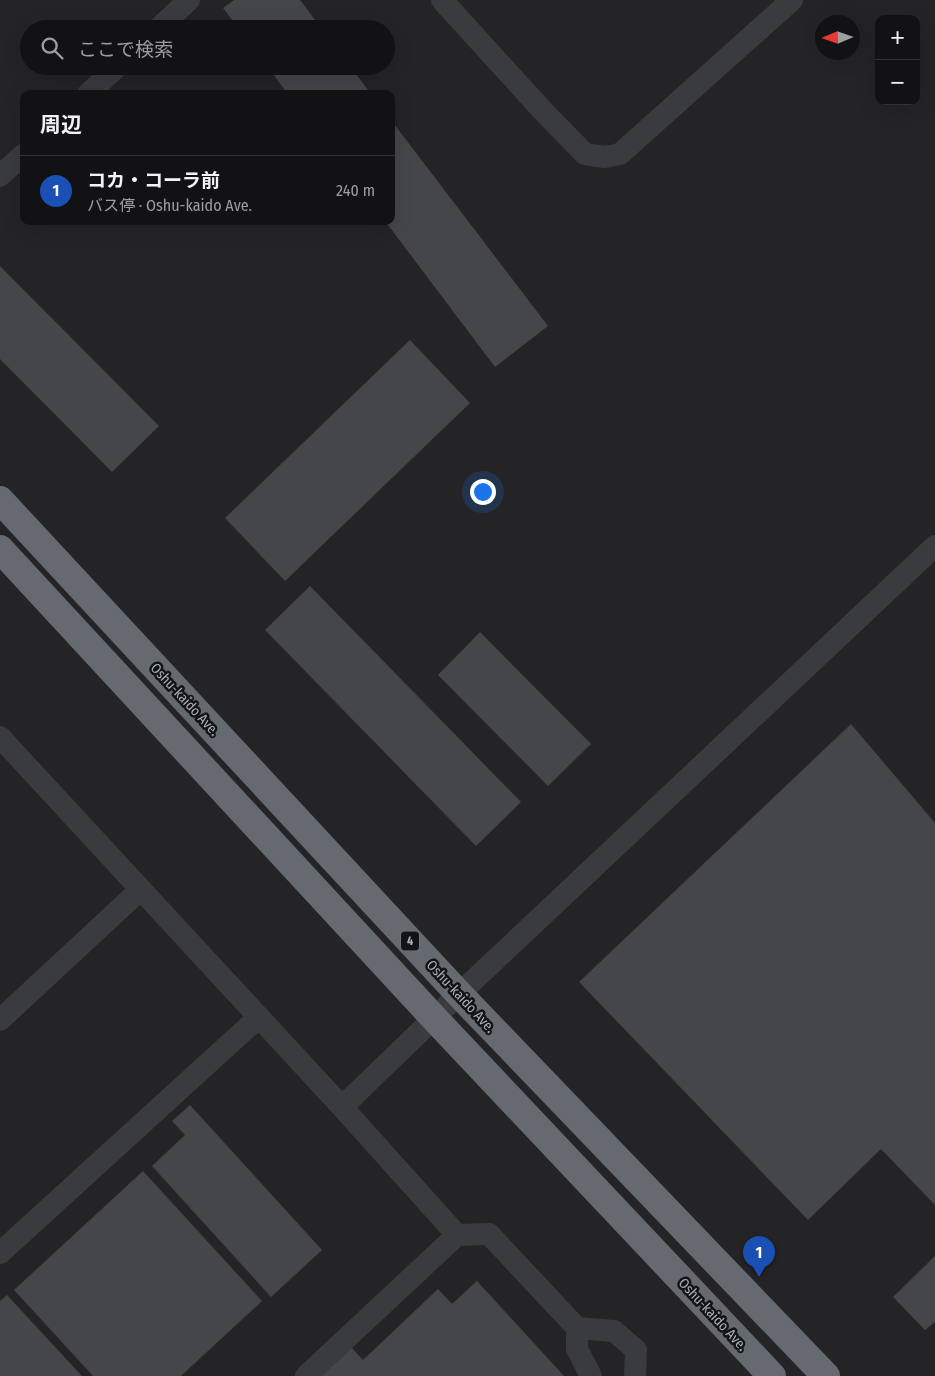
<!DOCTYPE html>
<html lang="ja">
<meta charset="utf-8">
<style>
body{margin:0;font-family:"Fira Sans Condensed","Noto Sans JP",sans-serif;background:#1f2022;color:#f1f3f6}
.controls{position:absolute;right:15px;top:15px;display:grid;overflow:hidden;border-radius:10px;box-shadow:0 5px 20px #0002}
.controls button{width:45px;height:45px;display:grid;place-items:center;padding:0;border:0;border-bottom:1px solid #313234;background:#121214;color:#f1f3f6;font:25px sans-serif}
.compass{position:absolute;left:815px;top:15px;width:45px;height:45px;border-radius:50%;background:#121214;box-shadow:0 5px 20px #0002;rotate:268deg}
.you{position:absolute;left:482px;top:491px;width:18px;height:18px;margin:-12px;border:4px solid #fff;border-radius:50%;background:#1a73e8;box-shadow:0 0 0 8px #1a73e833}
.badge{display:grid;place-items:center;width:32px;height:32px;border-radius:50%;background:#ea580c;color:#fff;font-size:16px;font-weight:700}
.pin{position:absolute;translate:-50% -41px;filter:drop-shadow(0 1px 2px #0008)}
.pin::after{content:'';position:absolute;top:26px;width:18px;height:15px;background:inherit;clip-path:polygon(0 0,100% 0,50% 100%)}
.list{margin:0;padding:0;list-style:none}
h2{display:flex;justify-content:space-between;align-items:center;height:65px;margin:0;padding:0 20px;font-size:21px}
h2 small{font-size:16px;font-weight:400;color:#9c9ea0}
.list li{display:grid;grid-template-columns:32px 1fr auto;gap:15px;align-items:center;box-sizing:border-box;height:70px;padding:0 20px;border-top:1px solid #313234}
.list b{display:block;font-size:19px;white-space:nowrap}
.list p{margin:0;font-size:16px;white-space:nowrap;color:#9c9ea0}
.list em{font-size:16px;font-style:normal;color:#9c9ea0}
.icon{flex:none;width:28px;height:28px;fill:none;stroke:currentColor;stroke-width:2;stroke-linecap:round;stroke-linejoin:round}
.map{position:relative;flex:none;width:935px;height:1376px;overflow:hidden}
.search{position:absolute;background:#121214;box-shadow:0 5px 20px #0002;left:20px;top:20px;width:375px;height:55px;display:flex;align-items:center;gap:12px;box-sizing:border-box;padding:0 18px;border-radius:28px;color:#9c9ea0;font-size:19px}
.panel{position:absolute;background:#121214;box-shadow:0 5px 20px #0002;left:20px;top:90px;width:375px;height:135px;border-radius:10px}
.map>svg:first-child{display:block}
.built{fill:#242427;fill-rule:evenodd}
.building{fill:#45464a}
.lines{fill:none;stroke-linecap:round;stroke-linejoin:round}
.minor{stroke:#393b3f;stroke-width:22}
.highway{stroke:#656970;stroke-width:28}
.labels{text-anchor:middle;stroke-width:5;stroke-linejoin:round;paint-order:stroke}
.shield{fill:#131315;stroke:#7d8288;stroke-width:1}
.shield-label{font-size:12px;font-weight:bold;fill:#abb1b9}
.street-label{font-size:14px;fill:#abb1b9;stroke:#131315}
</style>
<div class="map">
<svg width="935" height="1376" viewBox="0 0 935 1376">
<rect width="100%" height="100%" fill="#18181a"/>
<!-- built -->
<path class="built" d="M 0,0 L 935,0 L 935,1376 L 0,1376 ZM 879,19 L 916,19 L 916,101 L 879,101 ZM 822,22 L 852,22 L 852,52 L 822,52 ZM 29,29 L 386,29 L 386,66 L 29,66 ZM 24,94 L 391,94 L 391,221 L 24,221 Z"/>
<!-- building -->
<path class="building" d="M 234,0 L 300,0 L 322,29 L 239,29 L 223,8 Z
M 267,66 L 350,66 L 371,94 L 288,94 Z
M 391,120 L 548,326 L 495,367 L 385,221 L 391,221 Z
M 0,266 L 159,426 L 112,472 L 0,359 Z
M 410,340 L 470,403 L 285,581 L 225,518 Z
M 310,586 L 521,802 L 476,846 L 265,630 Z
M 480,632 L 591,744 L 548,786 L 438,675 Z
M 851,724 L 935,823 L 935,1205 L 881,1149 L 808,1220 L 579,982 Z
M 190,1105 L 322,1250 L 271,1297 L 152,1166 L 185,1135 L 172,1121 Z
M 143,1171 L 262,1301 L 181,1376 L 93,1376 L 14,1290 Z
M 935,1256 L 935,1322 L 925,1330 L 893,1297 Z
M 477,1281 L 564,1376 L 317,1376 L 350,1346 L 363,1360 L 438,1289 L 452,1304 Z
M 7,1295 L 82,1376 L 0,1376 L 0,1301 Z"/>
<g class="lines">
<!-- minor -->
<path class="minor" d="M 442,0 L 543,111 L 585,154 L 605,157 L 620,154 L 792,0
M 158,29 L 189,0
M 88,94 L 118,66
M 0,176 L 24,154
M 0,737 L 342,1107 L 457,1235 L 489,1234 L 577,1328 L 577,1349 L 591,1376
M 0,1020 L 140,890
M 342,1107 L 459,994 L 935,546
M 0,1253 L 259,1017
M 577,1328 L 614,1331 L 636,1350 L 635,1376
M 306,1376 L 457,1235"/>
<!-- highway -->
<path class="highway" d="M 0,500 L 459,994 L 826,1376
M 0,549 L 434,1018 L 772,1376"/>
</g>
<g class="labels">
<!-- shield labels -->
<rect class="shield" x="401" y="931.5" width="18" height="19" rx="4"/>
<g class="shield-label">
<text x="410" y="945">4</text>
</g>
<!-- street labels -->
<g class="street-label">
<text transform="translate(185 699) rotate(47)" y="5">Oshu-kaido Ave.</text>
<text transform="translate(461 996) rotate(47)" y="5">Oshu-kaido Ave.</text>
<text transform="translate(713 1314) rotate(47)" y="5">Oshu-kaido Ave.</text>
</g>
</g>
</svg>
<div class="controls">
<button>+</button>
<button>−</button>
</div>
<svg class="compass" viewBox="-18 -18 36 36"><path d="M0-13l5 13h-10z" fill="#e53935"/><path d="M0 13l5-13h-10z" fill="#9c9ea0"/></svg>
<div class="you"></div>
<div class="pin badge" style="left:759px;top:1277px;background:#1a4fb4">1</div>
<div class="search"><svg class="icon" aria-label="search" viewBox="0 0 24 24"><circle cx="10" cy="10" r="6"/><path d="M15 15l6 6"/></svg>ここで検索</div>
<section class="panel">
<h2>周辺<small></small></h2>
<ul class="list">
<li><span class="badge" style="background:#1a4fb4">1</span><div><b>コカ・コーラ前</b><p>バス停 · Oshu-kaido Ave.</p></div><em>240 m</em></li>
</ul>
</section>
</div>
